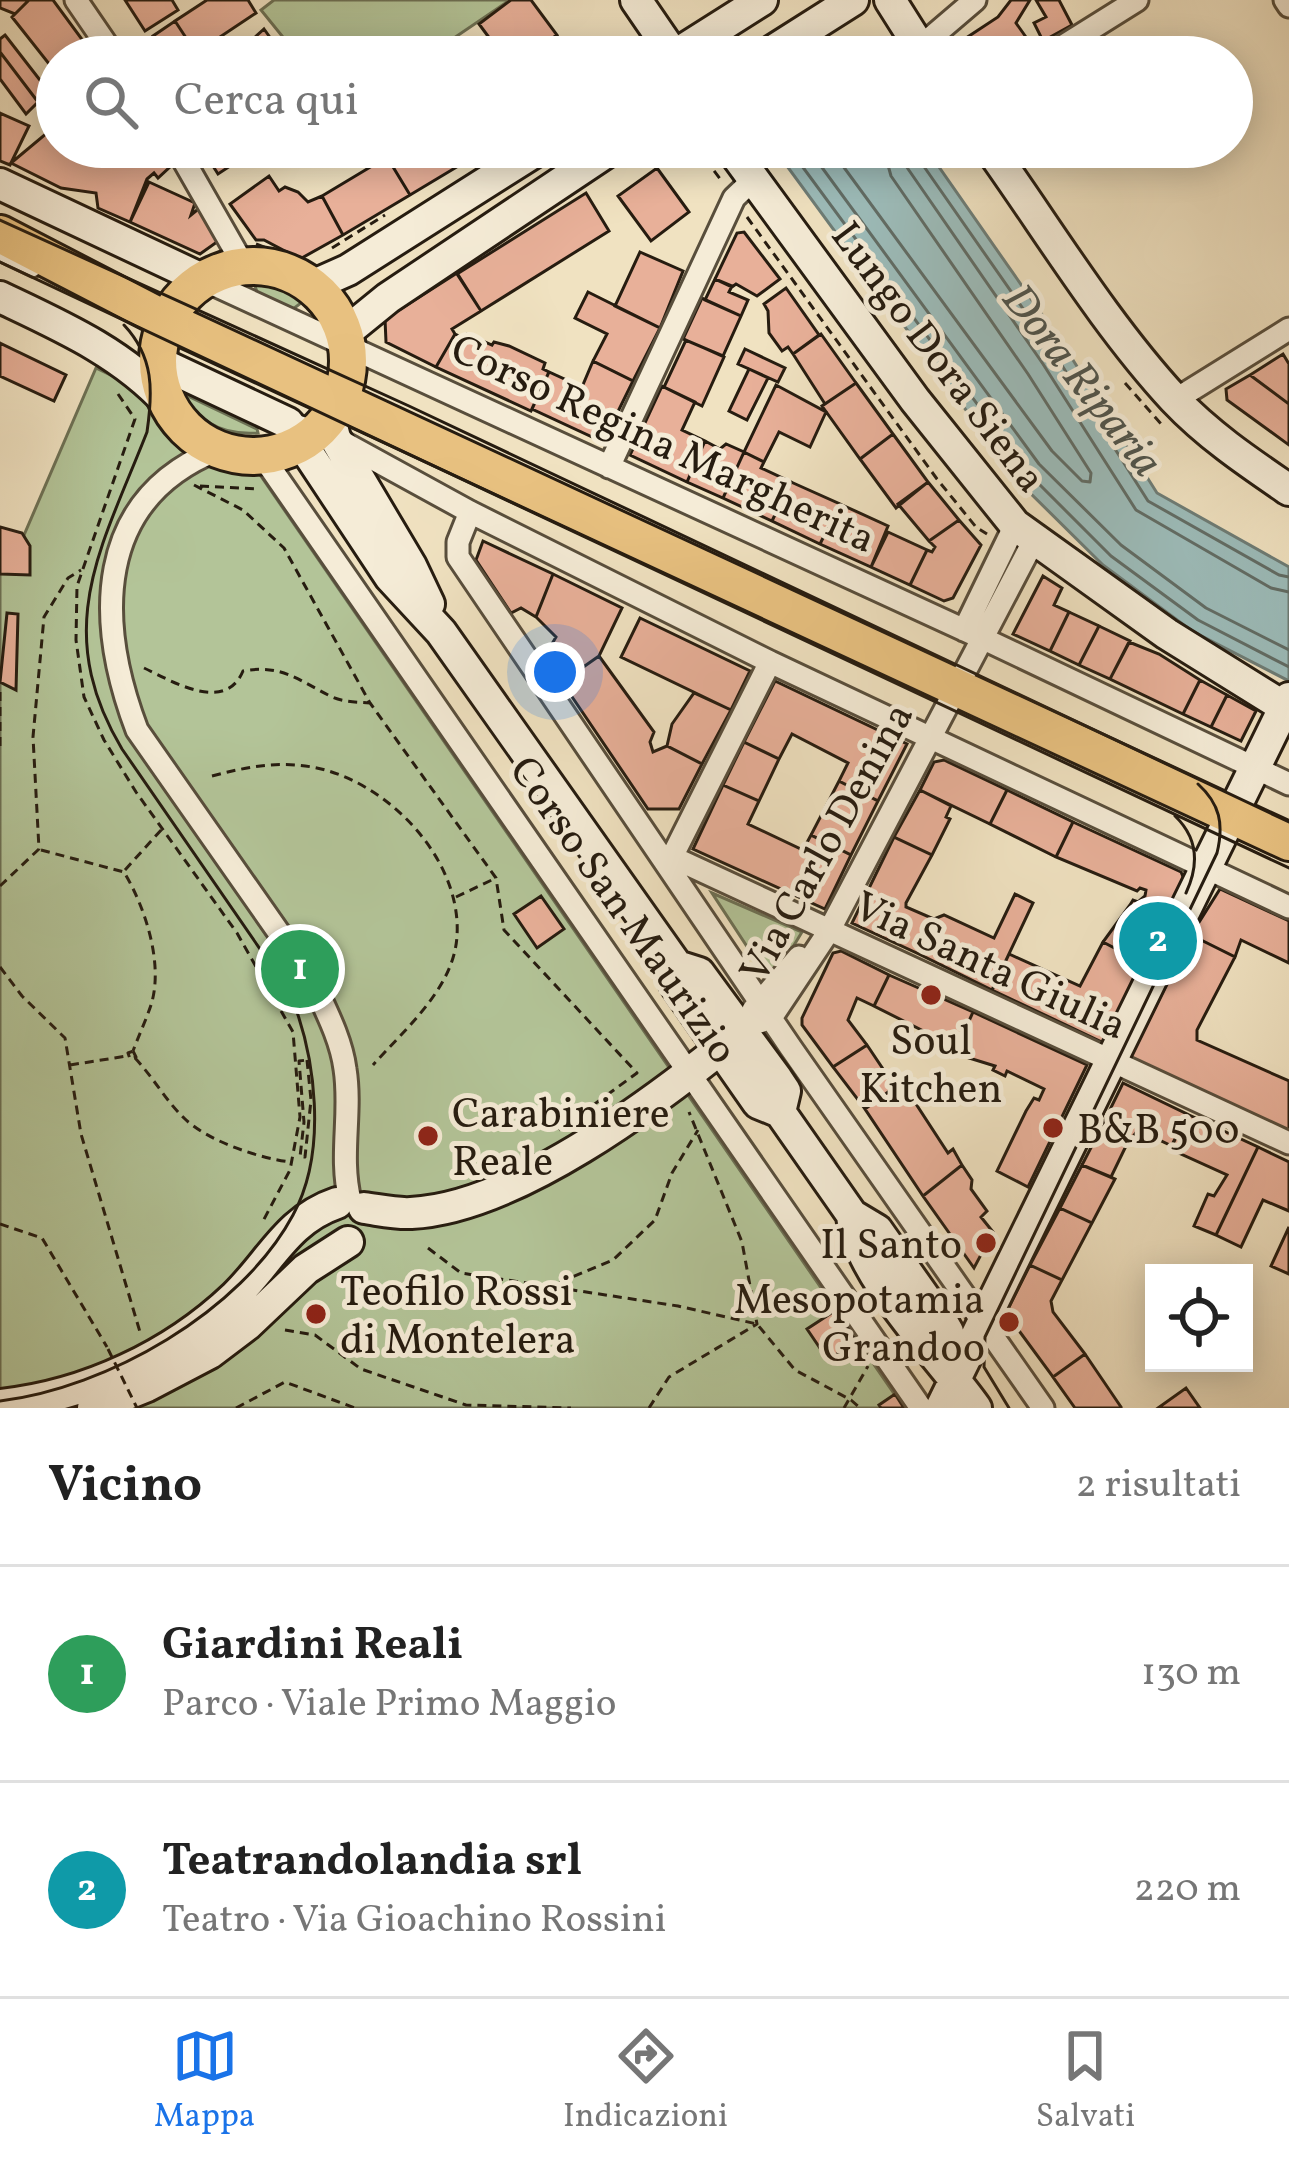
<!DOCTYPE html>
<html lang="it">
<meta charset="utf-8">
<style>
body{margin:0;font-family:Vollkorn,serif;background:#f2f2f2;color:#222}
.controls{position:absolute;right:36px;bottom:36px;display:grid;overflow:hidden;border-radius:0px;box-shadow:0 6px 30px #0003}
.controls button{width:108px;height:108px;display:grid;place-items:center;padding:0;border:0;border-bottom:3px solid #e0e0e0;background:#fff;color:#222;font:60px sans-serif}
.you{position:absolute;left:555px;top:672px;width:42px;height:42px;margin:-30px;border:9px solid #fff;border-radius:50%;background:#1a73e8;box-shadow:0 0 0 18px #1a73e833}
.badge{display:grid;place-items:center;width:78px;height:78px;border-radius:50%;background:#1a73e8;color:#fff;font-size:39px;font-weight:700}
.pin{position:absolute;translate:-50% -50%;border:6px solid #fff;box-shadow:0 3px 12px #0006}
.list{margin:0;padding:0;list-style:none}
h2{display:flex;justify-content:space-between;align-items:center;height:156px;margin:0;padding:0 48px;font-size:51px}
h2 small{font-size:39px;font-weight:400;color:#767676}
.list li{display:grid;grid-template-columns:78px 1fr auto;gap:36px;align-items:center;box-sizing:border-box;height:216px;padding:0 48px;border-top:3px solid #e0e0e0}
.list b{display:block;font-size:45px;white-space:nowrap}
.list p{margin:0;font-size:39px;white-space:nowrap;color:#767676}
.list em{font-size:39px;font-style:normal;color:#767676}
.icon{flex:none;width:66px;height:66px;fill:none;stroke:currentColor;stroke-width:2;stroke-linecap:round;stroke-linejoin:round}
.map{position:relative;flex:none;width:1289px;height:1408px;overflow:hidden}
.search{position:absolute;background:#fff;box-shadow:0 6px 30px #0003;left:36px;right:36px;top:36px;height:132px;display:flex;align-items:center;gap:30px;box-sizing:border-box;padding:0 42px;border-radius:66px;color:#767676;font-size:45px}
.sheet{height:588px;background:#fff}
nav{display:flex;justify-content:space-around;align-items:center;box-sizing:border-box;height:168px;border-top:3px solid #e0e0e0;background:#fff;font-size:33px;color:#767676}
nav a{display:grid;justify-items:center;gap:6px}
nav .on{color:#1a73e8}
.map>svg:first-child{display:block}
.green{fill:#b3c498;stroke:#6c7054;stroke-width:3}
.water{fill:#9cbcba;stroke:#6d7c76;stroke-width:3}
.pier{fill:#f0e2c1}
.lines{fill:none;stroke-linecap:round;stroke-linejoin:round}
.shore{stroke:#616c65;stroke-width:3}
.building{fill:#e8b099;stroke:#261c10;stroke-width:3}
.lane-casing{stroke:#584e3c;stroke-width:16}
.street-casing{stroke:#584e3c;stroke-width:27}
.secondary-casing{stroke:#261c10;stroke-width:36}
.primary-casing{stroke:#261c10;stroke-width:42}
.path{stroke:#261c10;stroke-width:3;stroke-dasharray:9 6;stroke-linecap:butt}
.lane{stroke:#f5ecd7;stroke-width:10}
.street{stroke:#f5ecd7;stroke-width:21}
.secondary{stroke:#f5ecd7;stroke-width:30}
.primary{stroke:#e8c180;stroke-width:36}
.tram{stroke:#261c10;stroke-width:3}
.path-bridge{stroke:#261c10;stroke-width:3;stroke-dasharray:9 6;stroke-linecap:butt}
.poi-dot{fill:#8f2418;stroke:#f5ecd7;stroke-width:4.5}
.labels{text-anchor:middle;stroke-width:10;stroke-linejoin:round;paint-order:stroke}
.street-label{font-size:42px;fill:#261c10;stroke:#f5ecd7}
.poi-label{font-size:42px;fill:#261c10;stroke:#f5ecd7;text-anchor:start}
.water-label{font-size:45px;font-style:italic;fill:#4f544c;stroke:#f5ecd7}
</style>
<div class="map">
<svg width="1289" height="1408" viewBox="0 0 1289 1408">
<rect width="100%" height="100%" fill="#f0e2c1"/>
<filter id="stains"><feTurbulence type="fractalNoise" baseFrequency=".00167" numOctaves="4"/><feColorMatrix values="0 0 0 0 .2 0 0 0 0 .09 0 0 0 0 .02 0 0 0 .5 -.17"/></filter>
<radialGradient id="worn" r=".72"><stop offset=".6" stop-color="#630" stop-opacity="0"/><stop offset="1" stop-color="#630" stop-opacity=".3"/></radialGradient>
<!-- green -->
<path class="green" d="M 274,0 L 510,0 L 426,57 L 299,57 L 261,10 Z
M 254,283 C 272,282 294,286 301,303 L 293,309 L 257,292 Z
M 96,368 L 141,390 L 153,412 L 183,445 L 213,462 L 256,469 L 904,1408 L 0,1408 L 0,536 L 21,542 Z
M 177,383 L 190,397 L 257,429 L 258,433 C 218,436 194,419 177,383 Z
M 712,893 L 802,932 L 785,960 L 767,977 Z"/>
<!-- water -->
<path class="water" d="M 773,147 L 925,147 L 1066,349 L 1157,493 L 1289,567 L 1289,681 L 1192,631 L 1103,565 L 1018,481 Z"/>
<!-- pier -->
<path class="pier" d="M 710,0 L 837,0 L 852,30 L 810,57 L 707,57 L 679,19 Z"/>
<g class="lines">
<!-- shore -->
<path class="shore" d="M 788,147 L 1028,473 L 1111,556 L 1198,620 L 1289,667
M 807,147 L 1039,464 L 1121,545 L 1206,608 L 1289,650
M 829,147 L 1052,451 L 1082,481 L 1090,482 L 1091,473 L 1028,374 L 891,176 L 883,147
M 901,147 L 906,166 L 1043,364 L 1136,510 L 1271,588 L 1289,592
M 916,147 L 918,158 L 1056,356 L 1148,501 L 1279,575 L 1289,577"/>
</g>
<!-- building -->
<path class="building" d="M 0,0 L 29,0 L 15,14 L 0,8 Z
M 29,0 L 53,0 L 95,57 L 57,57 L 57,74 L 12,17 Z
M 125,0 L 172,0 L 178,10 L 145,31 Z
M 207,0 L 248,0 L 256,13 L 196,53 L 175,21 Z
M 511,0 L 531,0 L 557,35 L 546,42 L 552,57 L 512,57 L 513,49 L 496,47 L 479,24 Z
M 1011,0 L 1030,0 L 1016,23 L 1033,47 L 1017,57 L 966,57 L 957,44 L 998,17 Z
M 1036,0 L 1059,0 L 1072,25 L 1043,41 L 1034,23 L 1046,17 Z
M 175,21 L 196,53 L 190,57 L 167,57 L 153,36 Z
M 264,29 L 284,57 L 233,57 Z
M 5,35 L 50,93 L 38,102 L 0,52 L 0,39 Z
M 0,52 L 38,102 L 26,114 L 0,79 Z
M 50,93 L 57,101 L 54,127 L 38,105 Z
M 0,113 L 29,126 L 10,165 L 0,161 Z
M 54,127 L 57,147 L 159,147 L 172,165 L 158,178 L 154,173 L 147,179 L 130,222 L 98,208 L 96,193 L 61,188 L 11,163 Z
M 201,147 L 259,147 L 218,174 Z
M 392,147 L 470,147 L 475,156 L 410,195 L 387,157 Z
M 387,157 L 410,195 L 343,235 L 322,196 Z
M 657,168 L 689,212 L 651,241 L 618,196 Z
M 269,176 L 279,191 L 285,187 L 298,192 L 308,202 L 322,196 L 343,235 L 300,259 L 264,240 L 256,240 L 230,204 Z
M 149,182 L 195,203 L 191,215 L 202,206 L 224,237 L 200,254 L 130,222 Z
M 586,193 L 609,231 L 481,311 L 457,274 Z
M 744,232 L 780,279 L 757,296 L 736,284 L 732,287 L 715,279 L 737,233 Z
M 640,252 L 683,271 L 660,328 L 615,306 Z
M 457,273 L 481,311 L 452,329 L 455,334 L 436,367 L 386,342 L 385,319 Z
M 715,279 L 732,286 L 729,292 L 748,300 L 741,316 L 705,300 Z
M 786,288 L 819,335 L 793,354 L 788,347 L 782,351 L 769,333 L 768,311 L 764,304 Z
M 588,292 L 660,328 L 633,381 L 593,361 L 607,334 L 575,318 Z
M 702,298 L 741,316 L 723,356 L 683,339 Z
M 455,334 L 465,339 L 467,334 L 492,345 L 494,342 L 509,346 L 545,363 L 543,369 L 549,372 L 531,411 L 436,367 Z
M 821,334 L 856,383 L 825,404 L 793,354 Z
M 686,340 L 724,357 L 702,406 L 664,387 Z
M 0,343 L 66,375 L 54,401 L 0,376 Z
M 745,349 L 785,368 L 778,382 L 738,364 Z
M 1283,354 L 1289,364 L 1289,404 L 1250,375 Z
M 593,361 L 633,381 L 603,442 L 532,409 L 549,372 L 582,387 Z
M 749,369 L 768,378 L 747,420 L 729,411 Z
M 1250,375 L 1289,404 L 1289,445 L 1227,400 L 1226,389 Z
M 856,383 L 893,434 L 860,459 L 822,406 Z
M 776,385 L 826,412 L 810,447 L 779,432 L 764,462 L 744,452 Z
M 662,386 L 695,402 L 682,430 L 705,441 L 687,482 L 630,455 Z
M 893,434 L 928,482 L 896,508 L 860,459 Z
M 705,441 L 720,449 L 726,444 L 744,452 L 723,498 L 687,482 Z
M 744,452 L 764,462 L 761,468 L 791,482 L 772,521 L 723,498 Z
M 791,482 L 840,504 L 820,544 L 772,521 Z
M 928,482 L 959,520 L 929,541 L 898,504 Z
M 840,504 L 888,526 L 871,567 L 820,544 Z
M 959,520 L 981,545 L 953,598 L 944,601 L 910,585 L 927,550 L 932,552 L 935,547 L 929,541 Z
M 0,527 L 22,533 L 30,546 L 30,575 L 0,574 Z
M 888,532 L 927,550 L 910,585 L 871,567 Z
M 483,541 L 553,574 L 536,617 L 521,608 L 511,613 L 476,560 Z
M 553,574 L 622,608 L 599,656 L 562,682 L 542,661 L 556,637 L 536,617 Z
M 1043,576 L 1062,588 L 1054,605 L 1069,612 L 1050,651 L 1013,634 Z
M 1069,612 L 1099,626 L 1079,665 L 1050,651 Z
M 7,613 L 18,614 L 16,690 L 0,682 Z
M 640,618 L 750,671 L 731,710 L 621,657 Z
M 1099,626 L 1130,641 L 1110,679 L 1079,665 Z
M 1129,642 L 1159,654 L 1200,680 L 1183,714 L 1110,679 Z
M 599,656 L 654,732 L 650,742 L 653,752 L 667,746 L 702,764 L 679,809 L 648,809 L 562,682 Z
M 1200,680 L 1227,695 L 1211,727 L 1183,714 Z
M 775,681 L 907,744 L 878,801 L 839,781 L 848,763 L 792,734 L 779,759 L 744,742 Z
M 694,693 L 731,710 L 702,764 L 667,746 L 672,724 Z
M 1227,695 L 1256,711 L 1241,741 L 1211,727 Z
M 744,742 L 779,759 L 759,801 L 723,785 Z
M 944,760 L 1007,790 L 990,824 L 920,790 L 934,762 Z
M 839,781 L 878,801 L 851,855 L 811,835 Z
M 723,785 L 759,801 L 748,824 L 803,850 L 811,835 L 851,855 L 825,909 L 693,849 Z
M 920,790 L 951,806 L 946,817 L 950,819 L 932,855 L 894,837 Z
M 1007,790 L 1073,822 L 1056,857 L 990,824 Z
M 1073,822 L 1181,872 L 1184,879 L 1164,921 L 1130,905 L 1133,900 L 1138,902 L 1145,896 L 1146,890 L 1140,888 L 1137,891 L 1056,857 Z
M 894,837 L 932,855 L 906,903 L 906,907 L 934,919 L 919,954 L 852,923 Z
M 1220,889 L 1289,921 L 1289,963 L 1241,940 L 1235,957 L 1191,935 Z
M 1015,894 L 1033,903 L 992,990 L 919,954 L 934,919 L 944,915 L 994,938 Z
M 541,896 L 564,929 L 537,948 L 514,914 Z
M 1130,905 L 1164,921 L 1143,963 L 1103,942 Z
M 1191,935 L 1235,957 L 1197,1030 L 1197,1040 L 1289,1081 L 1289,1133 L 1130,1058 Z
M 1103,942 L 1143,963 L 1104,1043 L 992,990 L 1009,954 L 1080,986 Z
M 841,951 L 889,975 L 874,1006 L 857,998 L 848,1020 L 867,1045 L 833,1067 L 802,1025 L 802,1018 L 833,953 Z
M 889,975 L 973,1012 L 957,1048 L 874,1006 Z
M 973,1012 L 1087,1065 L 1028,1187 L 997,1171 L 1026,1111 L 1034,1098 L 1039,1100 L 1044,1089 L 1007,1071 L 1005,1076 L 993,1070 L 995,1066 L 969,1058 L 970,1055 L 957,1048 Z
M 867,1045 L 895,1087 L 865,1109 L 833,1067 Z
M 1123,1083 L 1187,1114 L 1172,1146 L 1138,1130 L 1126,1146 L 1098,1134 Z
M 895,1087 L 910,1104 L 914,1101 L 948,1153 L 953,1149 L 962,1165 L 923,1196 L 865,1109 Z
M 1187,1114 L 1258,1147 L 1216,1235 L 1194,1226 L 1208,1194 L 1214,1196 L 1227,1175 L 1170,1149 Z
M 1098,1134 L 1126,1146 L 1111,1177 L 1082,1165 Z
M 1258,1147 L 1289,1162 L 1289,1211 L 1263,1200 L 1241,1247 L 1216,1235 Z
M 962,1165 L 972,1180 L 971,1189 L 987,1211 L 981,1217 L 993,1232 L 974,1268 L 923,1196 Z
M 1082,1165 L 1115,1179 L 1092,1223 L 1060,1208 Z
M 1060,1208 L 1092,1223 L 1062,1280 L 1030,1265 Z
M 1289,1227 L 1289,1274 L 1271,1266 Z
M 1030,1265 L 1062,1280 L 1051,1301 L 1053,1312 L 1085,1354 L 1053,1377 L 1006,1313 Z
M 836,1310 L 856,1341 L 828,1360 L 807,1329 Z
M 1085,1354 L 1121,1407 L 1120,1408 L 1075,1408 L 1053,1377 Z
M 1186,1388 L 1200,1408 L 1158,1408 Z
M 895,1394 L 904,1408 L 881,1408 L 879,1405 Z"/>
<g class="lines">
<!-- lane casing -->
<g class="lane-casing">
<path id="lane" d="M 0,255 L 34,271"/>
</g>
<!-- street casing -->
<g class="street-casing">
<path id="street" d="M 76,0 L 115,57
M 1285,0 L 1289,6
M 920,47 L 975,0
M 1046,57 L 1137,0
M 176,147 L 244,266
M 204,280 L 984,639 L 1289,784
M 1175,400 L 1289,329
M 288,423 L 335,438 L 470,512 L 770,662 L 1289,907
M 217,450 C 93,500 96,622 137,730 L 312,980 C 324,1007 341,1038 345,1069 C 352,1113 339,1156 350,1200
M 263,457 L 921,1408
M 609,467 L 734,198 L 754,179
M 470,512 L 458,542 L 458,557 L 791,1048 L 1043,1408
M 964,630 L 1015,525
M 661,855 L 672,857 L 1289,1143
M 672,857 L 770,662
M 753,1010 L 799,957
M 760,1022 L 771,1018 L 829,931 L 1034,540"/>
</g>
<!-- secondary casing -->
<g class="secondary-casing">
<path id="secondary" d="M 636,0 L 675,57
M 890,0 L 926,57
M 672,57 L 762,0
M 763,57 L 853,0
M 730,147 L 915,400 L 1015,525 L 1167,634 L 1289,710
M 989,147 C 1049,231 1104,323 1174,399 C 1208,435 1248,462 1289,490
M 0,184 L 204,280
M 312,286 L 348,270 L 542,147
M 0,297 C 61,326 121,352 168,403
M 345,333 L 388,298 L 614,147
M 158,362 L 288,423 L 390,577 L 441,632 L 677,966 L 699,973 L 777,1079 L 785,1091 L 780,1112
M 330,418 L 335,438 L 411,566 L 429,604
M 677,966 L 675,984 L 758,1103 L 780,1112 L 852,1215 L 877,1230 L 944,1325 L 948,1332 L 955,1378
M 364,1208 C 379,1210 396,1214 411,1213 C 515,1208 655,1102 735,1037
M 852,1215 C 857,1274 941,1358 976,1408
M 0,1405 C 86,1396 172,1356 235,1296 C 271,1261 287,1220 337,1203
M 93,1408 L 147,1386 L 210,1353 L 247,1325 L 306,1269 L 348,1242
M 941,1408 L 1289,698"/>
</g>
<!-- primary casing -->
<g class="primary-casing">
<path id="primary" d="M 0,234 L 166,320 L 1289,842
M158 361a95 95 0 1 1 190 0a95 95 0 1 1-190 0Z"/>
</g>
<!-- path -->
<path class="path" d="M 696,147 L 721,180
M 747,217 L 937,479 L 976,527 L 987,534
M 256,244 L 303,262
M 332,248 L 385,215
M 1125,383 L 1162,425
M 118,394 L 135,419 L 77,586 L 76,640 L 84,697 L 104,740 L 136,792 L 237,933 L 293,1032 L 300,1117 L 290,1170 L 262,1223
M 194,485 L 243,510 L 284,548 L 370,703 L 496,878 L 504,930 L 637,1073 L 559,1130
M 200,486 L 257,489
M 144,668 C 172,681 225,714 243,671 C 282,664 298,680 332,697 C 343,702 357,702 370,703
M 0,692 L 0,748
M 212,776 C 246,767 277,761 312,767 C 386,780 462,858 457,936 C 454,988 405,1029 373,1065
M 41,850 L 124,872 C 145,907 164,964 151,1005 C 146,1020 139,1035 133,1051
M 125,870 L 162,829
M 0,886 L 39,849 L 33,737 L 44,617 L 68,578 L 81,570
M 456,897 L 496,878
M 0,967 L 22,996 L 65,1038 L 81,1134 L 140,1332
M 133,1051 L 136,1057 L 130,1059 L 128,1053 Z
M 135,1058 C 153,1077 166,1101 184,1118 C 207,1141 259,1158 290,1162
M 307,1060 L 311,1100 L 305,1157 L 300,1157 L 304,1122 L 299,1061 Z
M 70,1065 L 127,1056
M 0,1224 L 42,1238 L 107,1347
M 428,1248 L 461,1273 L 678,1306 L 757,1324 L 795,1370 L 851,1400 L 860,1408
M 546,1288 L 613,1260 L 655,1220 L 672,1173 L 698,1130
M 285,1330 L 315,1335 L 361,1369 L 466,1405 L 571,1408
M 236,1408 L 285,1382 L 355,1408
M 649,1408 L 669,1377 L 757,1324 L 742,1242 L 689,1112
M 844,1408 L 868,1366"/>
<!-- lane -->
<use href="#lane" class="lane"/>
<!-- street -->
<use href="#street" class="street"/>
<!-- secondary -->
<use href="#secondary" class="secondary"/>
<!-- primary -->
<use href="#primary" class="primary"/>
<!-- tram -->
<path class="tram" d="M 0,220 L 409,406 L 1289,822
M 0,262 L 1289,868
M 1175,816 C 1198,838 1199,865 1186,893
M 0,1401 C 107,1388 241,1312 293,1215 C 328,1151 316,1055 289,991 L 122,749 C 50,628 102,547 147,432 C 153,391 154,357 124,325
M 1009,1408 L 984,1367 L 985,1337 L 1217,853 C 1224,824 1220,804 1198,784"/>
<!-- path-bridge -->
<path class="path-bridge" d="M 108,1349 L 137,1408"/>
</g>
<!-- markers -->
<g class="poi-dot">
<circle cx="931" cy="995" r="12"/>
<circle cx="1053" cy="1128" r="12"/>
<circle cx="428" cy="1136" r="12"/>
<circle cx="986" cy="1243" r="12"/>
<circle cx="316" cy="1314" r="12"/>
<circle cx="1009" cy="1322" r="12"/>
</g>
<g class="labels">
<!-- street labels -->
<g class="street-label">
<text transform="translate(940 356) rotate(53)" y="15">Lungo Dora Siena</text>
<text transform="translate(664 442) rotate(25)" y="15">Corso Regina Margherita</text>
<text transform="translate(825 842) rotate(-61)" y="15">Via Carlo Denina</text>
<text transform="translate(625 909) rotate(55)" y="15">Corso San Maurizio</text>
<text transform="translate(991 964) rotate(25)" y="15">Via Santa Giulia</text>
</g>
<!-- poi labels -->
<g class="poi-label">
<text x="931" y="1054" text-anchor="middle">Soul<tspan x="931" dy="48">Kitchen</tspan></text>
<text x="452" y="1127">Carabiniere<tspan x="452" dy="48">Reale</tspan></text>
<text x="1077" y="1143">B&amp;B 500</text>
<text x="962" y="1258" text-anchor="end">Il Santo</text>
<text x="340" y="1305">Teofilo Rossi<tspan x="340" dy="48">di Montelera</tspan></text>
<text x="985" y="1313" text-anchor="end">Mesopotamia<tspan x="985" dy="48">Grandoo</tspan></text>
</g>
<!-- water labels -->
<g class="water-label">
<text transform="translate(1084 379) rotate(52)" y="16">Dora Riparia</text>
</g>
</g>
<rect width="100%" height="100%" filter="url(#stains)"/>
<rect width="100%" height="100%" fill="url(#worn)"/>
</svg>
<div class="controls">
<button><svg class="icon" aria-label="locate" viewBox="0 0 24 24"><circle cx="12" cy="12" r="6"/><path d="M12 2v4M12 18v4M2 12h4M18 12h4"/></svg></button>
</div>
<div class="you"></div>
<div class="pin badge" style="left:300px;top:969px;background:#2e9e5b">1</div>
<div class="pin badge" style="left:1158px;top:941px;background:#0f9aa8">2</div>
<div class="search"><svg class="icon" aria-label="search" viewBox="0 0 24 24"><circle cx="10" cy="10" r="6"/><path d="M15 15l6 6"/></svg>Cerca qui</div>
</div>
<section class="sheet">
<h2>Vicino<small>2 risultati</small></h2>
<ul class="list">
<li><span class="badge" style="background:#2e9e5b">1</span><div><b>Giardini Reali</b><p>Parco · Viale Primo Maggio</p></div><em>130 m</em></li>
<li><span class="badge" style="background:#0f9aa8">2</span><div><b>Teatrandolandia srl</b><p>Teatro · Via Gioachino Rossini</p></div><em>220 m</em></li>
</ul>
</section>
<nav>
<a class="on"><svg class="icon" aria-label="map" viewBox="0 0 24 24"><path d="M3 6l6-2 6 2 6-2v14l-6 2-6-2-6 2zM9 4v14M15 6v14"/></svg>Mappa</a>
<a><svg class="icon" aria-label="directions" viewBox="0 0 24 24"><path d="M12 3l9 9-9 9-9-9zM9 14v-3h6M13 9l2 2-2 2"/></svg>Indicazioni</a>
<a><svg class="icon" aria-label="saved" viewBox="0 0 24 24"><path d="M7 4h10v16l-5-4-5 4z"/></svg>Salvati</a>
</nav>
